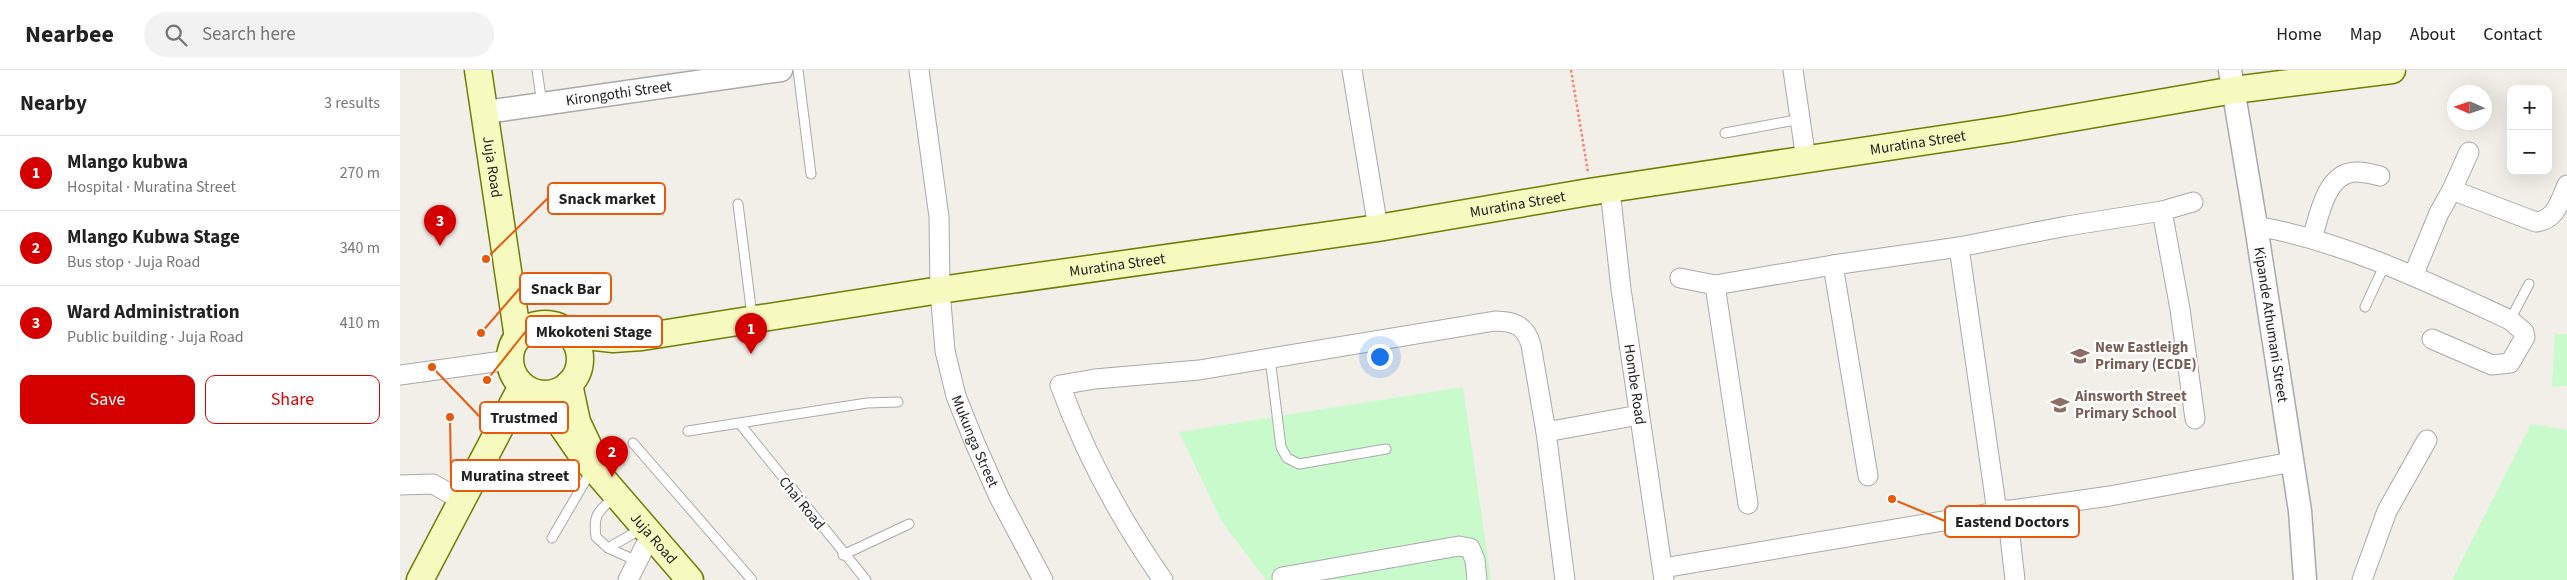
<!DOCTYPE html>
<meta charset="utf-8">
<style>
body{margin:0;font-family:"Source Sans 3",sans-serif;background:#f2f2f2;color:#222}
.controls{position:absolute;right:15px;top:15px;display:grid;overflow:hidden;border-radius:10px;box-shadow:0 5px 20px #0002}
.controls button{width:45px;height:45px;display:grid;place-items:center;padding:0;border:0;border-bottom:1px solid #e0e0e0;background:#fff;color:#222;font:25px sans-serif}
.compass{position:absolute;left:2047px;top:15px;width:45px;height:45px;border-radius:50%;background:#fff;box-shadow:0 5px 20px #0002;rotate:273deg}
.you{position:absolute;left:979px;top:286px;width:18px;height:18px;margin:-12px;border:4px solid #fff;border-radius:50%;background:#1a73e8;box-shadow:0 0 0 8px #1a73e833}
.badge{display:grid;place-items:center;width:32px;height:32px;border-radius:50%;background:#d40000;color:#fff;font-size:16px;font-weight:700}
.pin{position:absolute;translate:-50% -41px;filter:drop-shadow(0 1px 2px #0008)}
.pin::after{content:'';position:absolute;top:26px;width:18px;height:15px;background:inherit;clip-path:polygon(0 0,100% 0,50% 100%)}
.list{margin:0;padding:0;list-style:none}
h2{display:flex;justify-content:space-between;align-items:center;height:65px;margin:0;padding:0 20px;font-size:21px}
h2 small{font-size:16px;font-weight:400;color:#767676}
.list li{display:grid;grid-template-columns:32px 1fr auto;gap:15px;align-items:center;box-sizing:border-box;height:75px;padding:0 20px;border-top:1px solid #e0e0e0}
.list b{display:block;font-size:19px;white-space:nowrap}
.list p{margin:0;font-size:16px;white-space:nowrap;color:#767676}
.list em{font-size:16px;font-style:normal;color:#767676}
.actions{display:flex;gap:10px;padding:15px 20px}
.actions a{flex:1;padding:11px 0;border:1px solid #d40000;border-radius:10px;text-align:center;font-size:18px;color:#d40000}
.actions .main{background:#d40000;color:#fff}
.icon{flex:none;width:28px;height:28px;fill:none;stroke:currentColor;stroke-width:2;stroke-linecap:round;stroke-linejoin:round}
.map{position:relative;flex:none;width:2167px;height:510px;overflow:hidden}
header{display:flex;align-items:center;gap:30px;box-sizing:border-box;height:70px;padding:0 25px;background:#fff;border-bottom:1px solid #e0e0e0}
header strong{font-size:24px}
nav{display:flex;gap:28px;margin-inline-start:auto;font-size:18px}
.search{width:350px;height:45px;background:#f2f2f2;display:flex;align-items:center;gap:12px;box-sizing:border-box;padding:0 18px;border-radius:28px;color:#767676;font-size:19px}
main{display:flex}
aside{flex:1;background:#fff}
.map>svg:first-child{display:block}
.park{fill:#c8facc}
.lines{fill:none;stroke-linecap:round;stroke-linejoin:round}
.service-casing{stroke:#a9a9a9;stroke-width:11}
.minor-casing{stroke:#a9a9a9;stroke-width:21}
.tertiary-casing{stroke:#a9a9a9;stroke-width:25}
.secondary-casing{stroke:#707d05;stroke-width:29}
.path{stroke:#fa8072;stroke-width:2.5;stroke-dasharray:2.5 2.5;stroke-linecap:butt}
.service{stroke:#fff;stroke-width:9}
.minor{stroke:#fff;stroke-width:19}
.tertiary{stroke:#fff;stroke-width:22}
.secondary{stroke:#f7fabf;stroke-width:26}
.labels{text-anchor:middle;stroke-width:4.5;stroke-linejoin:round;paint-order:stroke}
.street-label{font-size:15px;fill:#222;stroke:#fff}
.education-label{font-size:15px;font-weight:bold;fill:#785e54;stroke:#fff;text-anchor:start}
.leader{fill:none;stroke:#e8590c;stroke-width:2}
.callout-dot{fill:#e8590c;stroke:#fff;stroke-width:2}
.callout{fill:#fff;stroke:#e8590c;stroke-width:2}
.callout-label{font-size:16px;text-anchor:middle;font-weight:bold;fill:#222}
</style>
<header>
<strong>Nearbee</strong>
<div class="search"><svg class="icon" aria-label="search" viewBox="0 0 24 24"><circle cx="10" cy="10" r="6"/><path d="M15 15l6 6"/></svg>Search here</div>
<nav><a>Home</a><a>Map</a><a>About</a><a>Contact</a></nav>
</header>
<main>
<aside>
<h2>Nearby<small>3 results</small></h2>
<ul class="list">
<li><span class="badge">1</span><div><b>Mlango kubwa</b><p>Hospital · Muratina Street</p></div><em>270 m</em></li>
<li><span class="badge">2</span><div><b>Mlango Kubwa Stage</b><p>Bus stop · Juja Road</p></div><em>340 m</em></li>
<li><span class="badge">3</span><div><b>Ward Administration</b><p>Public building · Juja Road</p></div><em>410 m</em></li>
</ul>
<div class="actions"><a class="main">Save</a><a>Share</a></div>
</aside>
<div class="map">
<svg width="2167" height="510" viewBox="0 0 2167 510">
<rect width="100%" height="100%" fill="#f2efe9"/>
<!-- park -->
<path class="park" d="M 2155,264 L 2167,264 L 2167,316 L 2152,317 Z
M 1063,317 L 1091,510 L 866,510 L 822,452 L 779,362 Z
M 2131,354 L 2167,360 L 2167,510 L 2052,510 Z"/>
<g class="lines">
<!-- service casing -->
<g class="service-casing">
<path id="service" d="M 137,0 L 142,34
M 398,0 L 411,104
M 1325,63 L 1401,49
M 338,134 L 352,246
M 1965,237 L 1985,194
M 2110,250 L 2129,214
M 870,288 L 881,377 L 887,388 L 899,394 L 986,379
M 340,354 L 466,510
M 288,361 L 467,333 L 498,332
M 233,373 L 352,510
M 214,427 C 198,442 193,444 196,467 L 208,478 L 237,491
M 152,468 L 191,401
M 208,478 L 243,458
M 443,485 L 509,454"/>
</g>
<!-- minor casing -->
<g class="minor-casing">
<g id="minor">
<path id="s1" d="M 519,0 L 539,147 L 540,220 L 545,281 L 556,326 L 574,371 L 599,427 L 643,510"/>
<path d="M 952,0 L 978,158"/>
<path d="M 1393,0 L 1406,90"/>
<path id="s2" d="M 1210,120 L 1221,219 L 1264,510"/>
<path d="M 2052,120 L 2069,82"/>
<path d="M 1762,141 L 1780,239 L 1795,349"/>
<path d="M 1856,156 C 1946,172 2028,212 2110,250 L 2124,262 L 2125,267 L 2110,293 L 2092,295 L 2032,269"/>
<path d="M 1912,168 C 1919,147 1925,109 1949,103 C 1958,100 1971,104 1980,106"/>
<path d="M 1559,177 L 1597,442"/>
<path d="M 1433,195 L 1468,406"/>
<path d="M 2013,206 L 2039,143 L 2052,120 L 2136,152 C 2156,150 2160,131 2167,115"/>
<path d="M 1280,208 L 1315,215 L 1433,195 L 1559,177 L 1667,156 L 1762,141 L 1793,132"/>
<path d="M 1315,215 L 1348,434"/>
<path d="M 0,305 L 110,290"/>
<path d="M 1146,362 L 1239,345"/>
<path d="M 0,415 L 33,414 L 61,430"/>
<path d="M 1607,440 L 1615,510"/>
<path d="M 1263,498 L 1597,442 L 1710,426 L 1892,392"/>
<path d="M 882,507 L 1059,476 L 1070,478 L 1075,490 L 1077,510"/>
<path d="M 228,510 L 250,466"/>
<path d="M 763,510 C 721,450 685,384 660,315 L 695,309 L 799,300 L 1095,251 C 1114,251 1126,256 1131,275 L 1146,362 L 1165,510"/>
<path d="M 1962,510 L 1987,441 L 2027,370"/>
</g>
</g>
<!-- tertiary casing -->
<g class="tertiary-casing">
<g id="tertiary">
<path id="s3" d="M 1830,0 L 1856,156 L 1900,441 L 1905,510"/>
<path id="s4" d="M 86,42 L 381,0"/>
</g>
</g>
<!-- secondary casing -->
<g class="secondary-casing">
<g id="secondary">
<path id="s5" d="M 78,0 L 118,268"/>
<circle cx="145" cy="289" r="35"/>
<path id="s6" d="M 169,264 L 213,269 L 242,267 L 540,220 L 978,158 L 1189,122 L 1608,59 L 1834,20 L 1992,0"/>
<path d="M 169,314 L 177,352 L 188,375"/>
<path id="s7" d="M 140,324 L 182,385 L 290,510"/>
<path d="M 20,510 L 122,316"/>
</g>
</g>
<!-- path -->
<path class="path" d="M 1171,0 L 1188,102"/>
<!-- service -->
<use href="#service" class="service"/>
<!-- minor -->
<use href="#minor" class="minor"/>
<!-- tertiary -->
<use href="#tertiary" class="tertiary"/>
<!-- secondary -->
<use href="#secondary" class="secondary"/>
</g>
<!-- icons -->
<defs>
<g id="school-bare" transform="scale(1.5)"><path d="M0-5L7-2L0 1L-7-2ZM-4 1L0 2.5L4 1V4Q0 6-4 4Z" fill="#8d6e63" stroke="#fff" stroke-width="2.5" paint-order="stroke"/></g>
</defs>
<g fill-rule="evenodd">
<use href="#school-bare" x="1680" y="286"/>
<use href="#school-bare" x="1660" y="335"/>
</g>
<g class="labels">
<!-- street labels -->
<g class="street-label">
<text dy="5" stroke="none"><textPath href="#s4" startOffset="134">Kirongothi Street</textPath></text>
<text dy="5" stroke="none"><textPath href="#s6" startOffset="1364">Muratina Street</textPath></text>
<text dy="5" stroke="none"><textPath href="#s5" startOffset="98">Juja Road</textPath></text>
<text dy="5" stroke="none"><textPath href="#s6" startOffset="959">Muratina Street</textPath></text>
<text dy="5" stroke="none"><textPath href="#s6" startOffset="554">Muratina Street</textPath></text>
<text dy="5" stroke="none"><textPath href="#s3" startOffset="258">Kipande Athumani Street</textPath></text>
<text dy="5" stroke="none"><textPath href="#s2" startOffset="196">Hombe Road</textPath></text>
<text dy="5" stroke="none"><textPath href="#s1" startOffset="378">Mukunga Street</textPath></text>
<text transform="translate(402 433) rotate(51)" y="5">Chai Road</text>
<text dy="5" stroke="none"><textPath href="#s7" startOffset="184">Juja Road</textPath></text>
</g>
<!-- education labels -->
<g class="education-label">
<text x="1695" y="282">New Eastleigh<tspan x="1695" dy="17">Primary (ECDE)</tspan></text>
<text x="1675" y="331">Ainsworth Street<tspan x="1675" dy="17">Primary School</tspan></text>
</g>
</g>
<!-- callouts -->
<path class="leader" d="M86 189L148 128M81 263L120 218M87 310L126 261M32 297L80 347M50 347L51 406M1492 429L1545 451"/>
<g class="callout-dot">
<circle cx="86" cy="189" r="5"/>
<circle cx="81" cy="263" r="5"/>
<circle cx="87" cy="310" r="5"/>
<circle cx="32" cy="297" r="5"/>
<circle cx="50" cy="347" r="5"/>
<circle cx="1492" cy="429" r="5"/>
</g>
<g class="callout">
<rect x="148" y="113" width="117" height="31" rx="5"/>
<rect x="120" y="203" width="91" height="31" rx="5"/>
<rect x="126" y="246" width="136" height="31" rx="5"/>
<rect x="80" y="332" width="88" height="31" rx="5"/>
<rect x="51" y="390" width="128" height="31" rx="5"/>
<rect x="1545" y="436" width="134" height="31" rx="5"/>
</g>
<g class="callout-label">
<text x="207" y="134">Snack market</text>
<text x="166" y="224">Snack Bar</text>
<text x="194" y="267">Mkokoteni Stage</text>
<text x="124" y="353">Trustmed</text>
<text x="115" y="411">Muratina street</text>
<text x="1612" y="457">Eastend Doctors</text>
</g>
</svg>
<div class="controls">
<button>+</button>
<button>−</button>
</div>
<svg class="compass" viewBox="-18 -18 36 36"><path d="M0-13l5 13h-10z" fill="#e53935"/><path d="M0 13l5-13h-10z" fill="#767676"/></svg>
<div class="you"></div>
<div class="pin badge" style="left:351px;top:284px">1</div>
<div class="pin badge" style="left:212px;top:407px">2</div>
<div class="pin badge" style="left:40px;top:176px">3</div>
</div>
</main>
